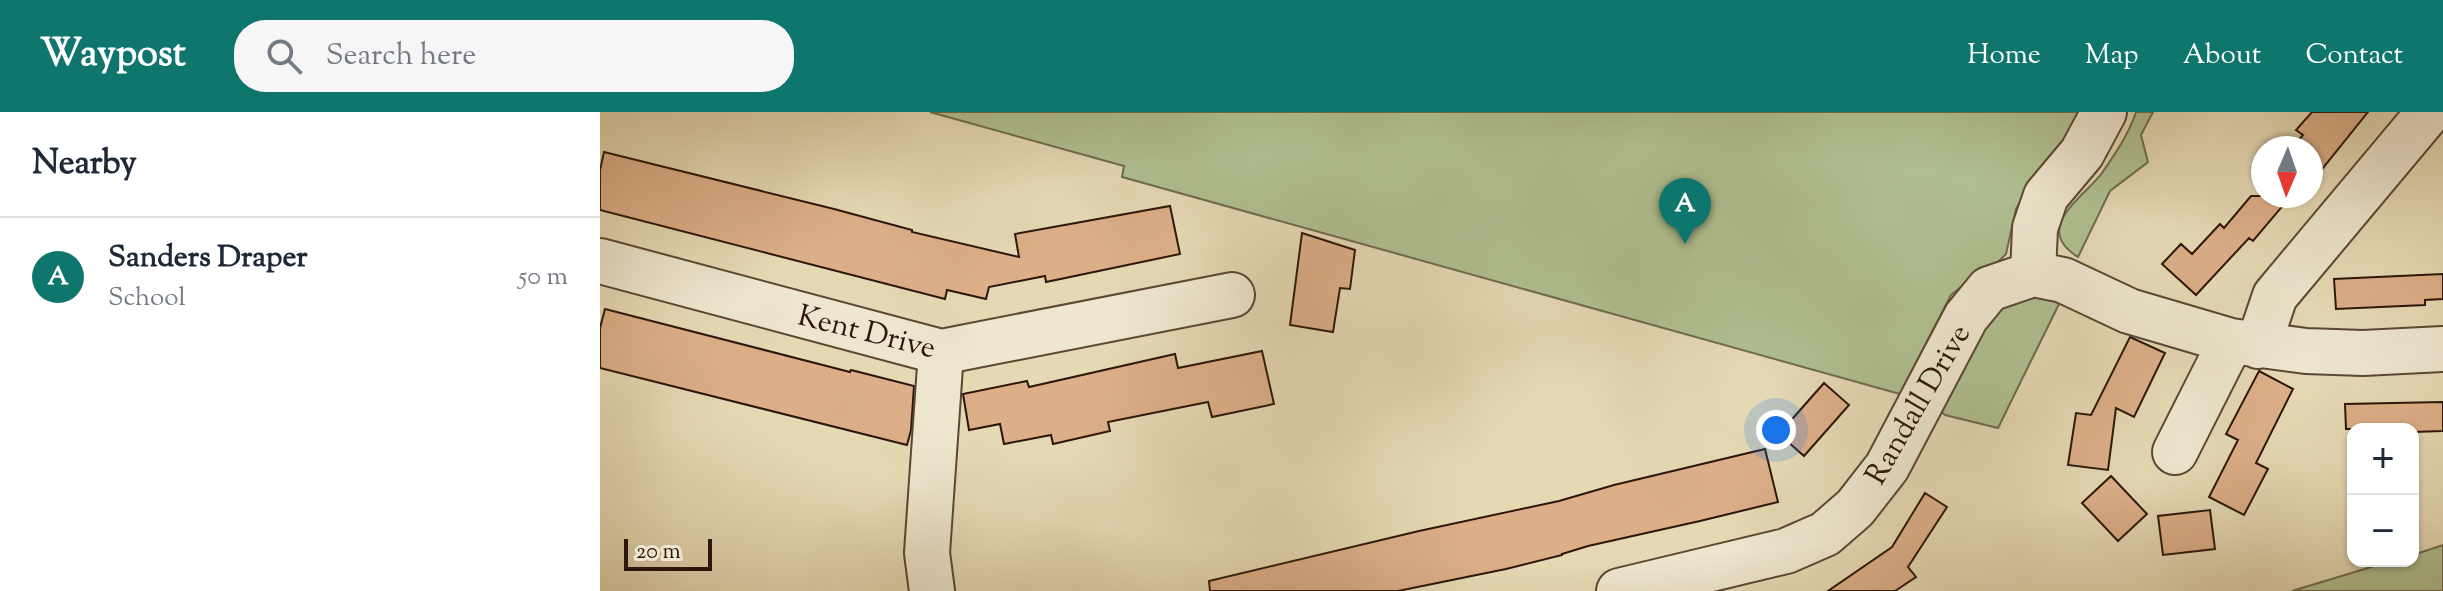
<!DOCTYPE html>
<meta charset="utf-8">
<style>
body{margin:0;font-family:"Sorts Mill Goudy",serif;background:#f6f6f7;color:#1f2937}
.controls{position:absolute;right:24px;bottom:24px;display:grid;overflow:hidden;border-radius:16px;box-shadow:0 2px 6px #0004}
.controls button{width:72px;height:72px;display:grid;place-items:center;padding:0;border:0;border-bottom:2px solid #e0e1e3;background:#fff;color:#1f2937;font:40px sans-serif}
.compass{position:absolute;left:1651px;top:24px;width:72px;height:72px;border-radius:50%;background:#fff;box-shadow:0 2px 6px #0004;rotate:182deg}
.scale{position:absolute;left:24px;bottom:20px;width:88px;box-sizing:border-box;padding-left:8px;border:4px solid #2d160a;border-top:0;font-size:22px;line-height:28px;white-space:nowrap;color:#2d160a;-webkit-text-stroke:6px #eee6ce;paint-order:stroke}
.you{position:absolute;left:1176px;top:318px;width:28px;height:28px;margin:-20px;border:6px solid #fff;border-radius:50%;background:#1a73e8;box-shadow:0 0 0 12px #1a73e833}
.badge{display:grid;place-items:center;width:52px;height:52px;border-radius:50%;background:#0f766e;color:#fff;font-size:26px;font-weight:700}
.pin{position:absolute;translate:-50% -66px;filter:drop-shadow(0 2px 4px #0008)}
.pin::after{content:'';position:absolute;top:42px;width:28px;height:24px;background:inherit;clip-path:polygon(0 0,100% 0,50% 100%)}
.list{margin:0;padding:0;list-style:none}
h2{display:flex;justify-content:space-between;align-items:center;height:104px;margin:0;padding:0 32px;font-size:34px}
h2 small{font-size:26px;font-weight:400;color:#747a83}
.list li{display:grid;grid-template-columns:52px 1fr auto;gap:24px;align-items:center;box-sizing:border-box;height:120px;padding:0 32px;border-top:2px solid #e0e1e3}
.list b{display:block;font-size:30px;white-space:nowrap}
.list p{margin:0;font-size:26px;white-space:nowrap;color:#747a83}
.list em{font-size:26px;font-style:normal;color:#747a83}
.icon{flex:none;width:44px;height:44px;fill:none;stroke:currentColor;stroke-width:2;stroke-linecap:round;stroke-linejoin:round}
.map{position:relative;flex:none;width:1843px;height:479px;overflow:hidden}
header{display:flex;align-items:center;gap:48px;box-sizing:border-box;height:112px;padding:0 40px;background:#0f766e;color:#fff}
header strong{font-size:38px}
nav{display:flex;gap:44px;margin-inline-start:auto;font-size:28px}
.search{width:560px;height:72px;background:#f6f6f7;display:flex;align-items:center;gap:20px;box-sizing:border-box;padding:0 28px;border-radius:32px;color:#747a83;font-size:30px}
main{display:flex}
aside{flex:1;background:#fff}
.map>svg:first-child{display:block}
.green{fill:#b0c091;stroke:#6e6b4e;stroke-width:2}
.building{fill:#dcaf88;stroke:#2d160a;stroke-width:2}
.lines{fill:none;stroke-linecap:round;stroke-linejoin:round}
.minor-casing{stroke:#5b4734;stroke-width:48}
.minor{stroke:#eee6ce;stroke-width:44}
.labels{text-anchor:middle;stroke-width:8;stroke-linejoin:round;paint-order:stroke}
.street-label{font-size:30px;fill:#2d160a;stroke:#eee6ce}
</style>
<header>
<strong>Waypost</strong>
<div class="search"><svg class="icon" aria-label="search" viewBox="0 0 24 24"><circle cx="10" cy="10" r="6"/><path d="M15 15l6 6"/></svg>Search here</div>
<nav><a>Home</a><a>Map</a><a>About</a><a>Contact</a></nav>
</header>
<main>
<aside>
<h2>Nearby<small></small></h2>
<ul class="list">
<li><span class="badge">A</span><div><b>Sanders Draper</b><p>School</p></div><em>50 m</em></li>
</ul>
</aside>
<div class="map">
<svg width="1843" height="479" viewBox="0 0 1843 479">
<rect width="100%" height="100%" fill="#e5d9b4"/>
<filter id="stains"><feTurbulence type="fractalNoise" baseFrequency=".0025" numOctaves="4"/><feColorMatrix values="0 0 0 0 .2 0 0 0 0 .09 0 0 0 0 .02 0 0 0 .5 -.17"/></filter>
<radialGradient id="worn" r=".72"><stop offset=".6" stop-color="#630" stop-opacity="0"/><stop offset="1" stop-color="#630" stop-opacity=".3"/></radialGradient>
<!-- green -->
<path class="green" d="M 330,0 L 1485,0 L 1435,66 L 1416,97 L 1406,142 L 1390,158 L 1367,170 L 1351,183 L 1300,282 L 522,65 L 524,54 Z
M 1536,0 L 1553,0 L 1541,23 L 1548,50 L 1510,79 L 1478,145 C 1432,116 1482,87 1502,61 C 1515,42 1529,22 1536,0 Z
M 1435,184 L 1446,184 L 1459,192 L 1398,316 L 1345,303 L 1338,297 L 1389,201 L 1413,189 Z
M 1843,433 L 1843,479 L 1692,479 L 1791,449 L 1813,449 L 1813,443 Z"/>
<!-- building -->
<path class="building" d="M 1712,0 L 1768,0 L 1711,71 L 1711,36 L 1692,36 L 1703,23 L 1696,18 Z
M 4,40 L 234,97 L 312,118 L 312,120 L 419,145 L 415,122 L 570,94 L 580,142 L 446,170 L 445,164 L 389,175 L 386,187 L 347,178 L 345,187 L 0,98 L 0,58 Z
M 1651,84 L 1691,84 L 1653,129 L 1649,126 L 1596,183 L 1562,152 L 1581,132 L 1592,142 L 1620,112 L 1624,116 Z
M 702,121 L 755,138 L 750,177 L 740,176 L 733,220 L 690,213 Z
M 1843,162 L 1843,187 L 1825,188 L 1825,193 L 1736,197 L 1734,167 Z
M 5,197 L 250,260 L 251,258 L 314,274 L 311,318 L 307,333 L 0,256 L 0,216 Z
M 1530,225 L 1565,241 L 1534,305 L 1516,296 L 1508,358 L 1468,353 L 1476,301 L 1491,303 Z
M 662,239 L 674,292 L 612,305 L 608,290 L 508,310 L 510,319 L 453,332 L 451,323 L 404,332 L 400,312 L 369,318 L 363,282 L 427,269 L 429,275 L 575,242 L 578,256 Z
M 1659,259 L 1693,277 L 1656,351 L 1668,357 L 1644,403 L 1609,385 L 1638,328 L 1626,322 Z
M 1224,271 L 1249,293 L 1204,344 L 1179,322 Z
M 1843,290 L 1843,319 L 1813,320 L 1813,317 L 1746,317 L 1745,292 Z
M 1165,337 L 1178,390 L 1100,409 L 988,434 L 962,442 L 962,443 L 906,457 L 798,479 L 610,479 L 609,469 L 819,419 L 959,389 L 1014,373 Z
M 1511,364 L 1547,402 L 1518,429 L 1482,391 Z
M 1325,381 L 1347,395 L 1308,455 L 1316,465 L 1295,479 L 1228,479 L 1292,435 Z
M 1610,398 L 1615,437 L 1563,443 L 1558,404 Z"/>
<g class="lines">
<!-- minor casing -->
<g class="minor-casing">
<path id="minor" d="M 0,149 L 341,240 L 632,183
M 1433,162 L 1463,168 L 1529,199 L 1631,229 L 1706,239 L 1763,241 L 1843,237
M 1433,162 L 1435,116 L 1446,84 L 1482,41 L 1504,0
M 1658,234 L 1675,184 L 1829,0
M 1575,340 L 1631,229
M 332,479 L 327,441 L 341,240
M 1019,479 L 1186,439 L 1225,422 L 1255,396 L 1287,355 L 1366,205 L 1389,177 L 1433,162"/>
</g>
<!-- minor -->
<use href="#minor" class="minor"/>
</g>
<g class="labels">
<!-- street labels -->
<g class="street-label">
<text transform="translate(267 219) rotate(14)" y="10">Kent Drive</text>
<text transform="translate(1317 292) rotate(-60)" y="10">Randall Drive</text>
</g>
</g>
<rect width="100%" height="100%" filter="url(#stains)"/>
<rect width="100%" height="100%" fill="url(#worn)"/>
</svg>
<div class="controls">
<button>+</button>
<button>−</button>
</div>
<svg class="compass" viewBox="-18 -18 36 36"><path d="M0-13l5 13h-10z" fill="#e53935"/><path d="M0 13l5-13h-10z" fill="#747a83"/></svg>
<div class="scale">20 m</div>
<div class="you"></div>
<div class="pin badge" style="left:1085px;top:132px">A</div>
</div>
</main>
